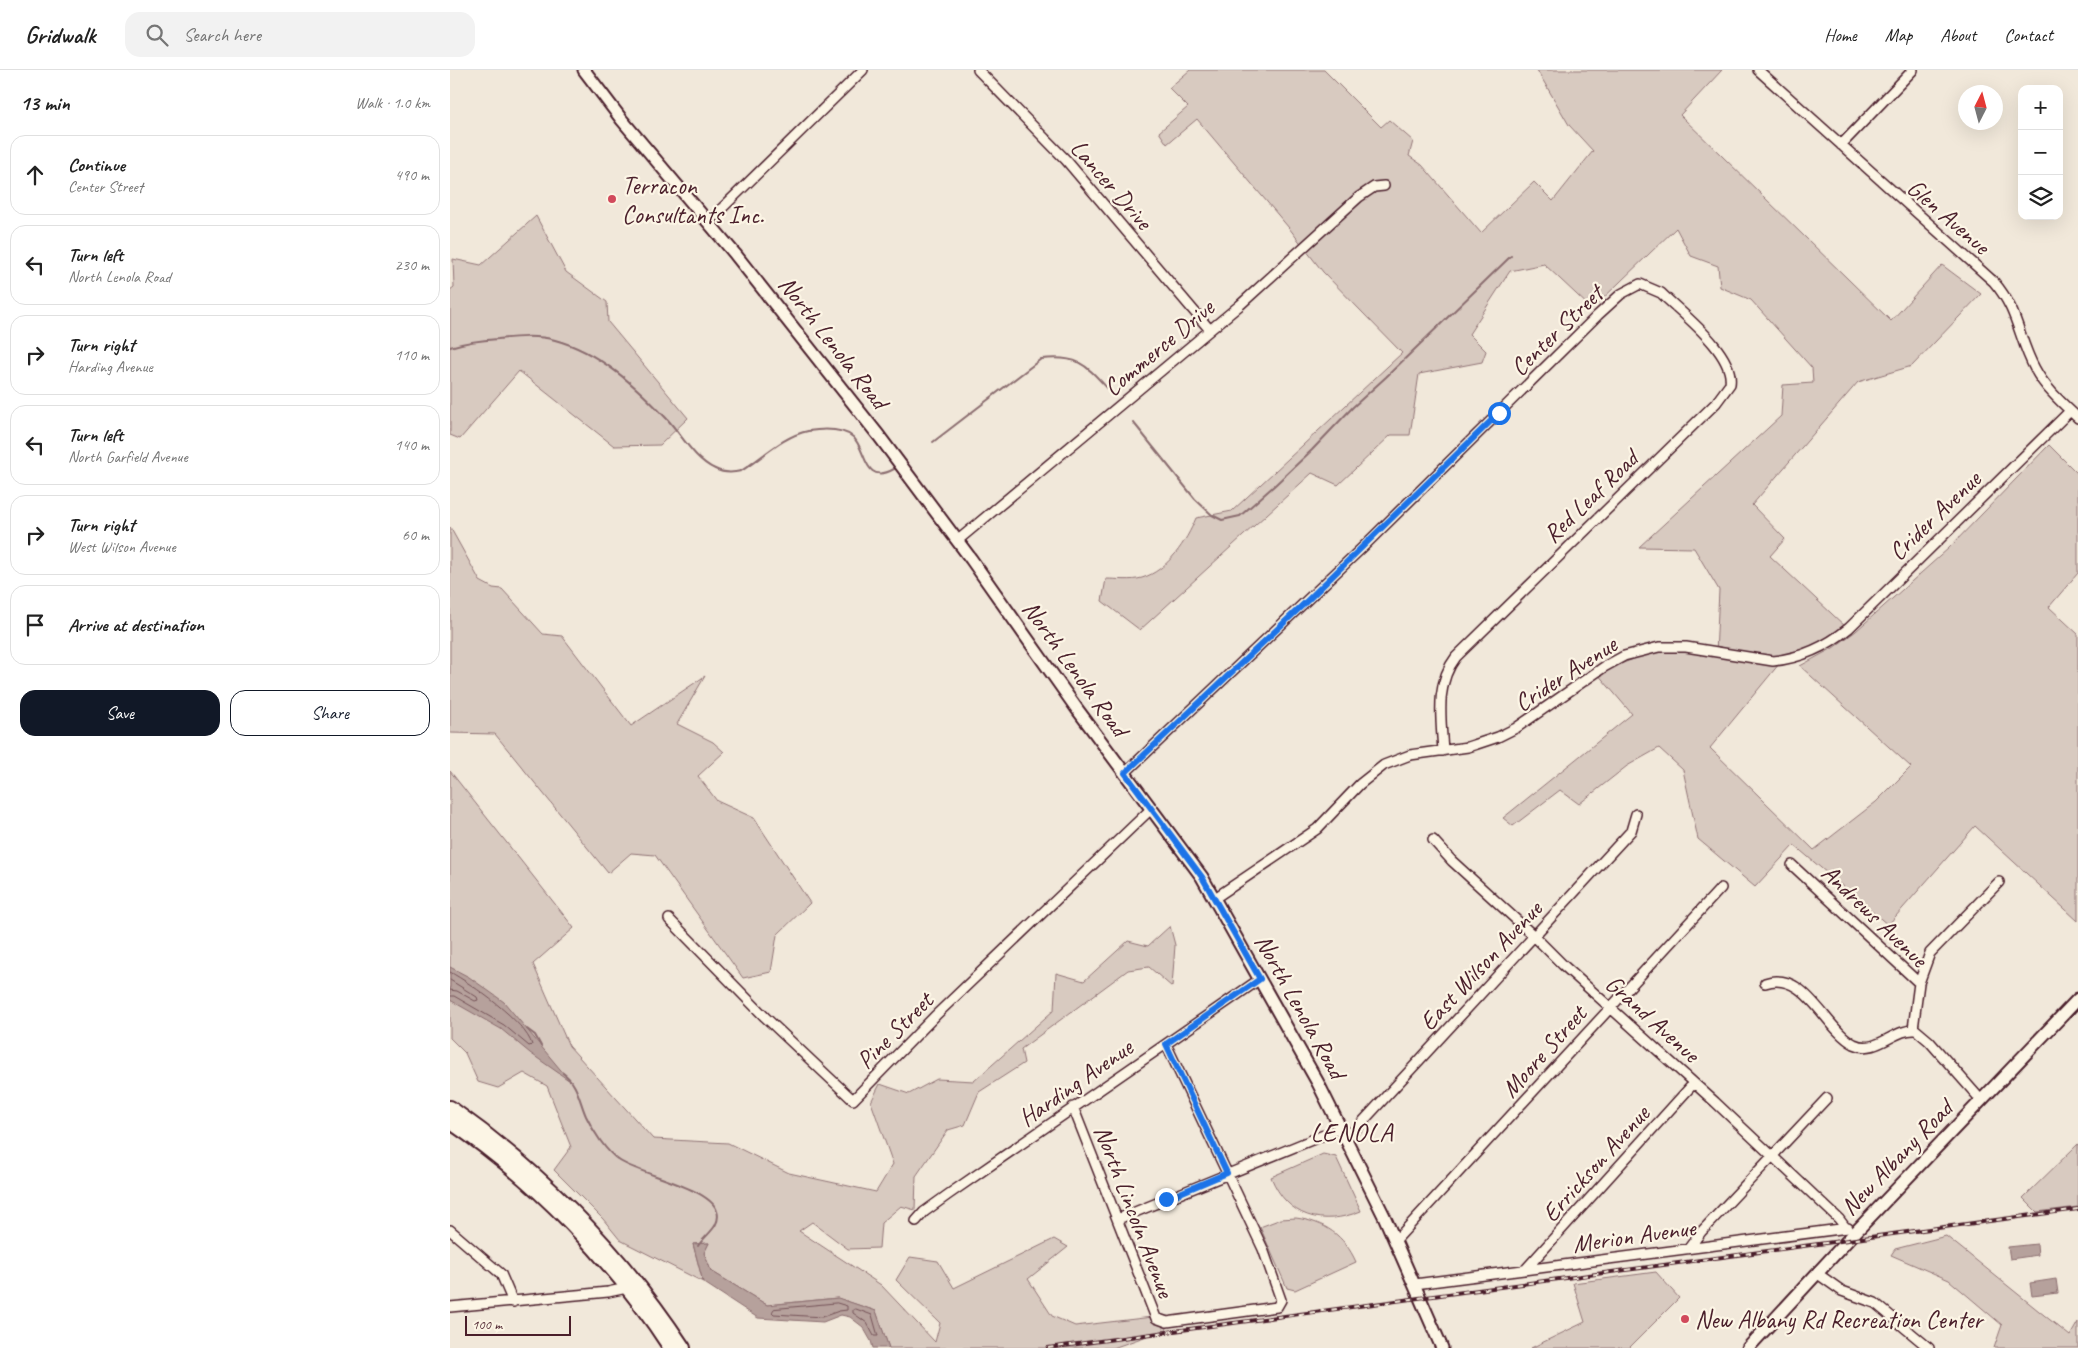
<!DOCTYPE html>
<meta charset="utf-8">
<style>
body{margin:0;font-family:Caveat,sans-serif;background:#f2f2f2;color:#222}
.controls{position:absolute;right:15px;top:15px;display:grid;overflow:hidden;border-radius:10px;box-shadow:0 5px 20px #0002}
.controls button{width:45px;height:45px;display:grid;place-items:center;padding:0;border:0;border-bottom:1px solid #e0e0e0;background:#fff;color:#222;font:25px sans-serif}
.compass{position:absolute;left:1508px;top:15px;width:45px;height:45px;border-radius:50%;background:#fff;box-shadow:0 5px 20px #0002;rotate:6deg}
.scale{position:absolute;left:15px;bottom:12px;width:106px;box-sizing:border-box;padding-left:5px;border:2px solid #4a1f2b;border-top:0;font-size:14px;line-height:18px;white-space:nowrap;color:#4a1f2b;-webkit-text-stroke:4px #fcf5e5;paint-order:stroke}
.stop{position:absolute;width:15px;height:15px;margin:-11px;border:4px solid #1a73e8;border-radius:50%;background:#fff}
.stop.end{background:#1a73e8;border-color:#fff;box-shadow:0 1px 5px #0008}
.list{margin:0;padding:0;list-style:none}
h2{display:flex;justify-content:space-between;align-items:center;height:65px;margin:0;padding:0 20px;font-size:21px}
h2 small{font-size:16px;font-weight:400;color:#767676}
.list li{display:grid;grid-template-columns:32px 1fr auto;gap:15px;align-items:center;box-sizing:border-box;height:80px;margin:0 10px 10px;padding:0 10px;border:1px solid #e0e0e0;border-radius:15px}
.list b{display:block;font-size:19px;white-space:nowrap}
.list p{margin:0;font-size:16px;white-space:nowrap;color:#767676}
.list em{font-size:16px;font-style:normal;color:#767676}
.actions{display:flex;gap:10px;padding:15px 20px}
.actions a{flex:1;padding:11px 0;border:1px solid #111827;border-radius:15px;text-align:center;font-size:18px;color:#111827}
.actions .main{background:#111827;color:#fff}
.icon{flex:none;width:28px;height:28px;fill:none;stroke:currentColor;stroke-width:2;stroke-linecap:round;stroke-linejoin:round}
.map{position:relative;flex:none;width:1628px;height:1278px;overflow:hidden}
header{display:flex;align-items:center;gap:30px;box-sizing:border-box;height:70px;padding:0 25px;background:#fff;border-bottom:1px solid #e0e0e0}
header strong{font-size:24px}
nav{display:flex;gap:28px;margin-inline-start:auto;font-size:18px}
.search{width:350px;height:45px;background:#f2f2f2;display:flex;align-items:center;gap:12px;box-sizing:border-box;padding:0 18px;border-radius:15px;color:#767676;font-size:19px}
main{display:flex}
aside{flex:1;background:#fff}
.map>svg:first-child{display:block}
.green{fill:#d8cac0;stroke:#917476}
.water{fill:#b6a19c;stroke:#8b6d6f}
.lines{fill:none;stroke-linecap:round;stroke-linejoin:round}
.shore{stroke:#755358;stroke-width:1}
.stream{stroke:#8b6d6f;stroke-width:2}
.minor-casing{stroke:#4a1f2b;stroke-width:12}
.secondary-casing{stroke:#4a1f2b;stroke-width:15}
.trunk-casing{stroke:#4a1f2b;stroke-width:18}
.minor{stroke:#fcf5e5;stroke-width:9}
.secondary{stroke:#fcf5e5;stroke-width:11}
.trunk{stroke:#fcf5e5;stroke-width:14}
.rail-casing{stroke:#4a1f2b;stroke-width:4}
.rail{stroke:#fcf5e5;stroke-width:2;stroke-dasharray:5.5;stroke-linecap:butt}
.route{stroke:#1a73e8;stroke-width:6}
.poi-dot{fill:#d1495b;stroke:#fcf5e5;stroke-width:2}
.labels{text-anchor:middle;stroke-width:4.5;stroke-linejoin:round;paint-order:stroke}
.street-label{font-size:25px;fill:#4a1f2b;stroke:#fcf5e5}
.poi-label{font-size:25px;fill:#4a1f2b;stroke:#fcf5e5;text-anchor:start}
.neighbourhood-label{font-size:26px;letter-spacing:1px;fill:#4a1f2b;stroke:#fcf5e5}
</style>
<header>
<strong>Gridwalk</strong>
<div class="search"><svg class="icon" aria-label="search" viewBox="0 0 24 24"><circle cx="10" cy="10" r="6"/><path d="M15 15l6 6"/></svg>Search here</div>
<nav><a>Home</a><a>Map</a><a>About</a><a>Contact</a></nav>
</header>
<main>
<aside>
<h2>13 min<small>Walk · 1.0 km</small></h2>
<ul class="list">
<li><svg class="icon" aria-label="ahead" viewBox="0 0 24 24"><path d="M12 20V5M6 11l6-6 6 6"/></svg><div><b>Continue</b><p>Center Street</p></div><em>490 m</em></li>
<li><svg class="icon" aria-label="left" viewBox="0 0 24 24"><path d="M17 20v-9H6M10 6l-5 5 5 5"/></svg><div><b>Turn left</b><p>North Lenola Road</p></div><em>230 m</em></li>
<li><svg class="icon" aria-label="right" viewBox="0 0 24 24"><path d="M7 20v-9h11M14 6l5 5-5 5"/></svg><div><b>Turn right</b><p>Harding Avenue</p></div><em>110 m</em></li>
<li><svg class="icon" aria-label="left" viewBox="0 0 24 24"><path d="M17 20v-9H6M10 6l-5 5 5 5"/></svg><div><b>Turn left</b><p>North Garfield Avenue</p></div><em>140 m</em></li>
<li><svg class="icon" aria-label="right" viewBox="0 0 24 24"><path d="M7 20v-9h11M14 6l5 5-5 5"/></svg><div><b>Turn right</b><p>West Wilson Avenue</p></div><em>60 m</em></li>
<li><svg class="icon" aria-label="arrive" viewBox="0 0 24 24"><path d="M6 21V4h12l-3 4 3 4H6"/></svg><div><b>Arrive at destination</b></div></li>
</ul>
<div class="actions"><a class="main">Save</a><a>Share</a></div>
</aside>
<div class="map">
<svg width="1628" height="1278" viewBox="0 0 1628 1278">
<rect width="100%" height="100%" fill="#f1e8da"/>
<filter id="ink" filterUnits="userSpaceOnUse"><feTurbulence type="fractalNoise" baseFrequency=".02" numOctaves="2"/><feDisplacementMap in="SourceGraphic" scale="10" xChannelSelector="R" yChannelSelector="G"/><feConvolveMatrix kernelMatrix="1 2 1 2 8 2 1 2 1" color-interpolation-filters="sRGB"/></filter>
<g filter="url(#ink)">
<!-- green -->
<path class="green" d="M 740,0 L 874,0 L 931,57 L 939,50 L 963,71 L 959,86 L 972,95 L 1031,163 L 1084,112 L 1103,131 L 1143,81 L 1119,55 L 1087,0 L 1272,0 L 1230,45 L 1441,251 L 1492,195 L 1531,224 L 1462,296 L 1408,312 L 1302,435 L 1335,469 L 1320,486 L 1397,558 L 1347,587 L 1334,588 L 1260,678 L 1364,780 L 1426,732 L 1461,697 L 1350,596 L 1383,578 L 1406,561 L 1499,478 L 1599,375 L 1628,404 L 1628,503 L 1599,537 L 1628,564 L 1628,851 L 1525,756 L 1438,855 L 1344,775 L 1305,817 L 1248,769 L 1233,700 L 1209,678 L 1177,696 L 1129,734 L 1110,720 L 1063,756 L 1053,748 L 1182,644 L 1147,603 L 1215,577 L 1266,584 L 1269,520 L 1244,478 L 1189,477 L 1331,346 L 1333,315 L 1363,313 L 1362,298 L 1301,230 L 1270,217 L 1268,196 L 1241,186 L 1226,158 L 1142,239 L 1094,194 L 1060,201 L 1019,264 L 1036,281 L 1032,292 L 969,304 L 960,365 L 941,365 L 888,415 L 862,403 L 690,560 L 652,531 L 656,509 C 667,509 681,511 692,508 C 718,500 736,472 746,448 L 782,441 L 952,283 L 873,202 L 839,158 L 747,49 L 717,74 L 709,62 L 738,37 L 719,18 Z
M 86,146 L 116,202 L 157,232 L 158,252 L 238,348 L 210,375 L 164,376 L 69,301 L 10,369 L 0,365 L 0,220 L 4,217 L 3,189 L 31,195 Z
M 0,457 L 30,511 L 43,518 L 52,519 L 93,564 L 112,566 L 181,656 L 255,606 L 227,654 L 263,672 L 274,682 L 248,706 L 267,731 L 304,748 L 360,833 L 327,865 L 321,902 L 293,908 L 205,785 L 181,783 L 158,803 L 45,664 L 0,663 Z
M 0,701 L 124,858 L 83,894 L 119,976 L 203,1069 L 278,1073 L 339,1103 L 426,1122 L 443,1094 L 421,1032 L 430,1014 L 459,1024 L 487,1009 L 524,1011 L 604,940 L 606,903 L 634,911 L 678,871 L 698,876 L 720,856 L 725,875 L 722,917 L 699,897 L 678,900 L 571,979 L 574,993 L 529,1022 L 515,1055 L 498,1060 L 466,1106 L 465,1140 L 451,1136 L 431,1153 L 429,1178 L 398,1179 L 362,1152 L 349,1161 L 431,1215 L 485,1272 L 490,1253 L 446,1210 L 460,1187 L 488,1191 L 504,1218 L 604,1169 L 618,1177 L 578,1209 L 602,1246 L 625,1256 L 711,1246 L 717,1259 L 663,1278 L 439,1278 L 426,1241 L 387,1228 L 317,1235 L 261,1201 L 254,1183 L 259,1173 L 243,1174 L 253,1212 L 170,1170 L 153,1149 L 104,1100 L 121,1077 L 97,1016 L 74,1003 L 48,1018 L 28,1012 L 15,983 L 0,968 Z
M 1628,1074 L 1628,1137 L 1587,1142 L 1573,1128 Z
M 873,1084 L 886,1087 L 911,1141 C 872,1157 837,1147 821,1107 Z
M 846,1148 C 875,1152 894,1165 906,1192 L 845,1220 L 837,1218 L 810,1157 L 831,1149 Z
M 1496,1166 L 1620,1266 L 1628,1252 L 1628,1278 L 1544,1278 L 1552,1255 L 1499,1210 L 1441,1185 L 1445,1179 Z
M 1206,1202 L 1229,1228 L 1179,1278 L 1081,1278 L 1135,1252 L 1123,1213 Z"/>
<!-- water -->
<path class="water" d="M 0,897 L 19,907 L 54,932 L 120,1011 L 80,983 L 51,959 L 0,930 Z
M 259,1173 L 254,1183 L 261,1201 L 317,1235 L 388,1228 L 426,1241 L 439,1278 L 423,1278 L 421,1271 L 413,1257 L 400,1247 L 391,1245 L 373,1252 L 308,1248 L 253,1212 L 243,1174 Z
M 1587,1174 L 1588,1185 L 1560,1189 L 1558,1177 Z
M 1606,1209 L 1608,1223 L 1582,1226 L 1580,1213 Z"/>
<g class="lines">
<!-- shore -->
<path class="shore" d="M 0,902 C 22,914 76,952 82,975 L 79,976 L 54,955 L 4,926 L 0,926
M 0,910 L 27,927 L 28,930 L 25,931 L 7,921 L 0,920
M 387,1233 L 397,1236 L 397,1240 L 389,1241 L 372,1247 L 324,1244 L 322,1242 L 324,1239 Z
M 406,1239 L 422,1245 L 428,1266 L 424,1266 L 417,1253 L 403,1243 L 403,1240 Z"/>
<!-- stream -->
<path class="stream" d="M 0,277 C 16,272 32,270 48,269 C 66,267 87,265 105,270 C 150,282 187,317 218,350 C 232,366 245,390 265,399 C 273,403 283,403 291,401 C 312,388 333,366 358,361 C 371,359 392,358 403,367 C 417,380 413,416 444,399
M 683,352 L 745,429 L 762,445 L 772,450 L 790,446 L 825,415 L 862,380 L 903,337 L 936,307 L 1061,186
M 483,372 L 591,289 C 629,285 635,294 660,321
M 77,959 L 85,965 L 91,976
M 113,1003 C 128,1014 129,1030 136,1046 C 143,1061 156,1082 170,1091 C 192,1105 260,1118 267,1141 C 272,1156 255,1165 248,1176"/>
<!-- minor casing -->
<g class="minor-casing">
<path id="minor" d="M 528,0 L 616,90 L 760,260
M 1308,0 L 1544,212 C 1569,241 1568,268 1585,299 C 1595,318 1612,333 1628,348
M 1391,75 L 1463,0
M 258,152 L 413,0
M 507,471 L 790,235 L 909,127 L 924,117 L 934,116
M 675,703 L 914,476 L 1148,245 L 1171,224 L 1190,214 L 1211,223 C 1231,243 1285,283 1280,314 L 1266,333 L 1006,587 C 985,614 991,648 993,681
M 983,770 L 1002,791 L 1084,866 L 1113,895 L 1265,1032 L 1389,1149 L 1395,1157
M 1342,795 L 1469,913 L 1463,959
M 765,828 L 867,759 L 910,714 L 934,695 L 960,685 L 1018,677 L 1048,667 L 1066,658 L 1154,597 L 1174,586 L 1209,577 L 1236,577 L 1323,591 C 1352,588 1376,577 1399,558 L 1620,341
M 219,849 L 315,947 L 403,1030 L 486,945 L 701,739
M 1315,913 C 1355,899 1375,959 1404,974 C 1427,985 1444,958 1466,960 L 1479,971 L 1531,1030
M 1469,913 L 1480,883 L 1549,812
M 623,1037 L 706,1248 L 717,1252 L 827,1237 L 831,1230 L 813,1179 L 716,974
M 895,1067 L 905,1060 L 1181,761 L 1186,744
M 668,1149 L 891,1058
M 466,1151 L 474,1142 L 499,1124 L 810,909
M 0,1160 L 51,1204 L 63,1232
M 945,1171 L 1271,818
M 1239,1178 L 1251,1162 L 1377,1028
M 1075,1200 L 1244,1013
M 1368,1204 L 1392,1221 L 1425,1233 L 1479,1278
M 965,1214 L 1398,1158
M 0,1237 L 158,1222 L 177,1218"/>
</g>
<!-- secondary casing -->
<g class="secondary-casing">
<path id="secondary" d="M 134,0 L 172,50 L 285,184 L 429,366 L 521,489 L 627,639 L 752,807 L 868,1013 L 934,1146 L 992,1278
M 1298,1278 L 1397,1171 L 1628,929"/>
</g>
<!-- trunk casing -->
<g class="trunk-casing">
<path id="trunk" d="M 0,1038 C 92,1103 171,1184 233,1278
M 0,1051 C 87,1110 164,1190 221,1278"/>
</g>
<!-- minor -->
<use href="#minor" class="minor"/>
<!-- secondary -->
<use href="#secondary" class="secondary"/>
<!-- trunk -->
<use href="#trunk" class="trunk"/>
<!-- rail casing -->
<g class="rail-casing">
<path id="rail" d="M 598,1278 L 1628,1139"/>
</g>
<!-- rail -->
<use href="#rail" class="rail"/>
</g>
</g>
<g class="lines" filter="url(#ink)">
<!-- route -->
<path class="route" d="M 716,1129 L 777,1103 L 716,974 L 810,909 L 752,807 L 675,703 L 858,530 L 1049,343"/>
</g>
<!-- markers -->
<g class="poi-dot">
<circle cx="162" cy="129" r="5"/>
<circle cx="1235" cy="1249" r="5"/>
</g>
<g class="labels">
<!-- street labels -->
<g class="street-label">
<text transform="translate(662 114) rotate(49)" y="9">Lancer Drive</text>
<text transform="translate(1499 146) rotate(41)" y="9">Glen Avenue</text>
<text transform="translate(1106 260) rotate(-44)" y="9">Center Street</text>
<text transform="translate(384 272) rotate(52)" y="9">North Lenola Road</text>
<text transform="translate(708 277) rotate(-40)" y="9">Commerce Drive</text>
<text transform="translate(1140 426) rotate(-44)" y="9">Red Leaf Road</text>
<text transform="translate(1484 445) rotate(-44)" y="9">Crider Avenue</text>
<text transform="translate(626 598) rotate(54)" y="9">North Lenola Road</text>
<text transform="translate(1115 603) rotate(-33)" y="9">Crider Avenue</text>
<text transform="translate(1425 845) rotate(44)" y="9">Andrews Avenue</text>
<text transform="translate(1030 895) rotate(-47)" y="9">East Wilson Avenue</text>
<text transform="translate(851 936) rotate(61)" y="9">North Lenola Road</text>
<text transform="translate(1203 948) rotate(42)" y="9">Grand Avenue</text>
<text transform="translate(444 960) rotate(-45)" y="9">Pine Street</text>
<text transform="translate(1093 981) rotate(-48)" y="9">Moore Street</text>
<text transform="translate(625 1012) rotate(-35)" y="9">Harding Avenue</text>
<text transform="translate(1446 1087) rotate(-46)" y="9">New Albany Road</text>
<text transform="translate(1145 1093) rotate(-48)" y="9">Errickson Avenue</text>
<text transform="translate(685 1141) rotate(69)" y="9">North Lincoln Avenue</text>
<text transform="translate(1184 1165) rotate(-8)" y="9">Merion Avenue</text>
</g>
<!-- poi labels -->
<g class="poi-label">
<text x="172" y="124">Terracon<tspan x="172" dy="29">Consultants Inc.</tspan></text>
<text x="1245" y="1258">New Albany Rd Recreation Center</text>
</g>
<!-- neighbourhood labels -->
<g class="neighbourhood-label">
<text x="902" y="1071">LENOLA</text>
</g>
</g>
</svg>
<div class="controls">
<button>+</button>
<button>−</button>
<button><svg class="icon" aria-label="layers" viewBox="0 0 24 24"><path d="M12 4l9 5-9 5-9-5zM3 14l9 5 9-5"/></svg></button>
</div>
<svg class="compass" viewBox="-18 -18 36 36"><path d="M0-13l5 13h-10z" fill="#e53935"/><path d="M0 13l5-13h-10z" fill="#767676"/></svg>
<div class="scale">100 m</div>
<div class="stop" style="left:1049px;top:343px"></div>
<div class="stop end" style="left:716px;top:1129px"></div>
</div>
</main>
